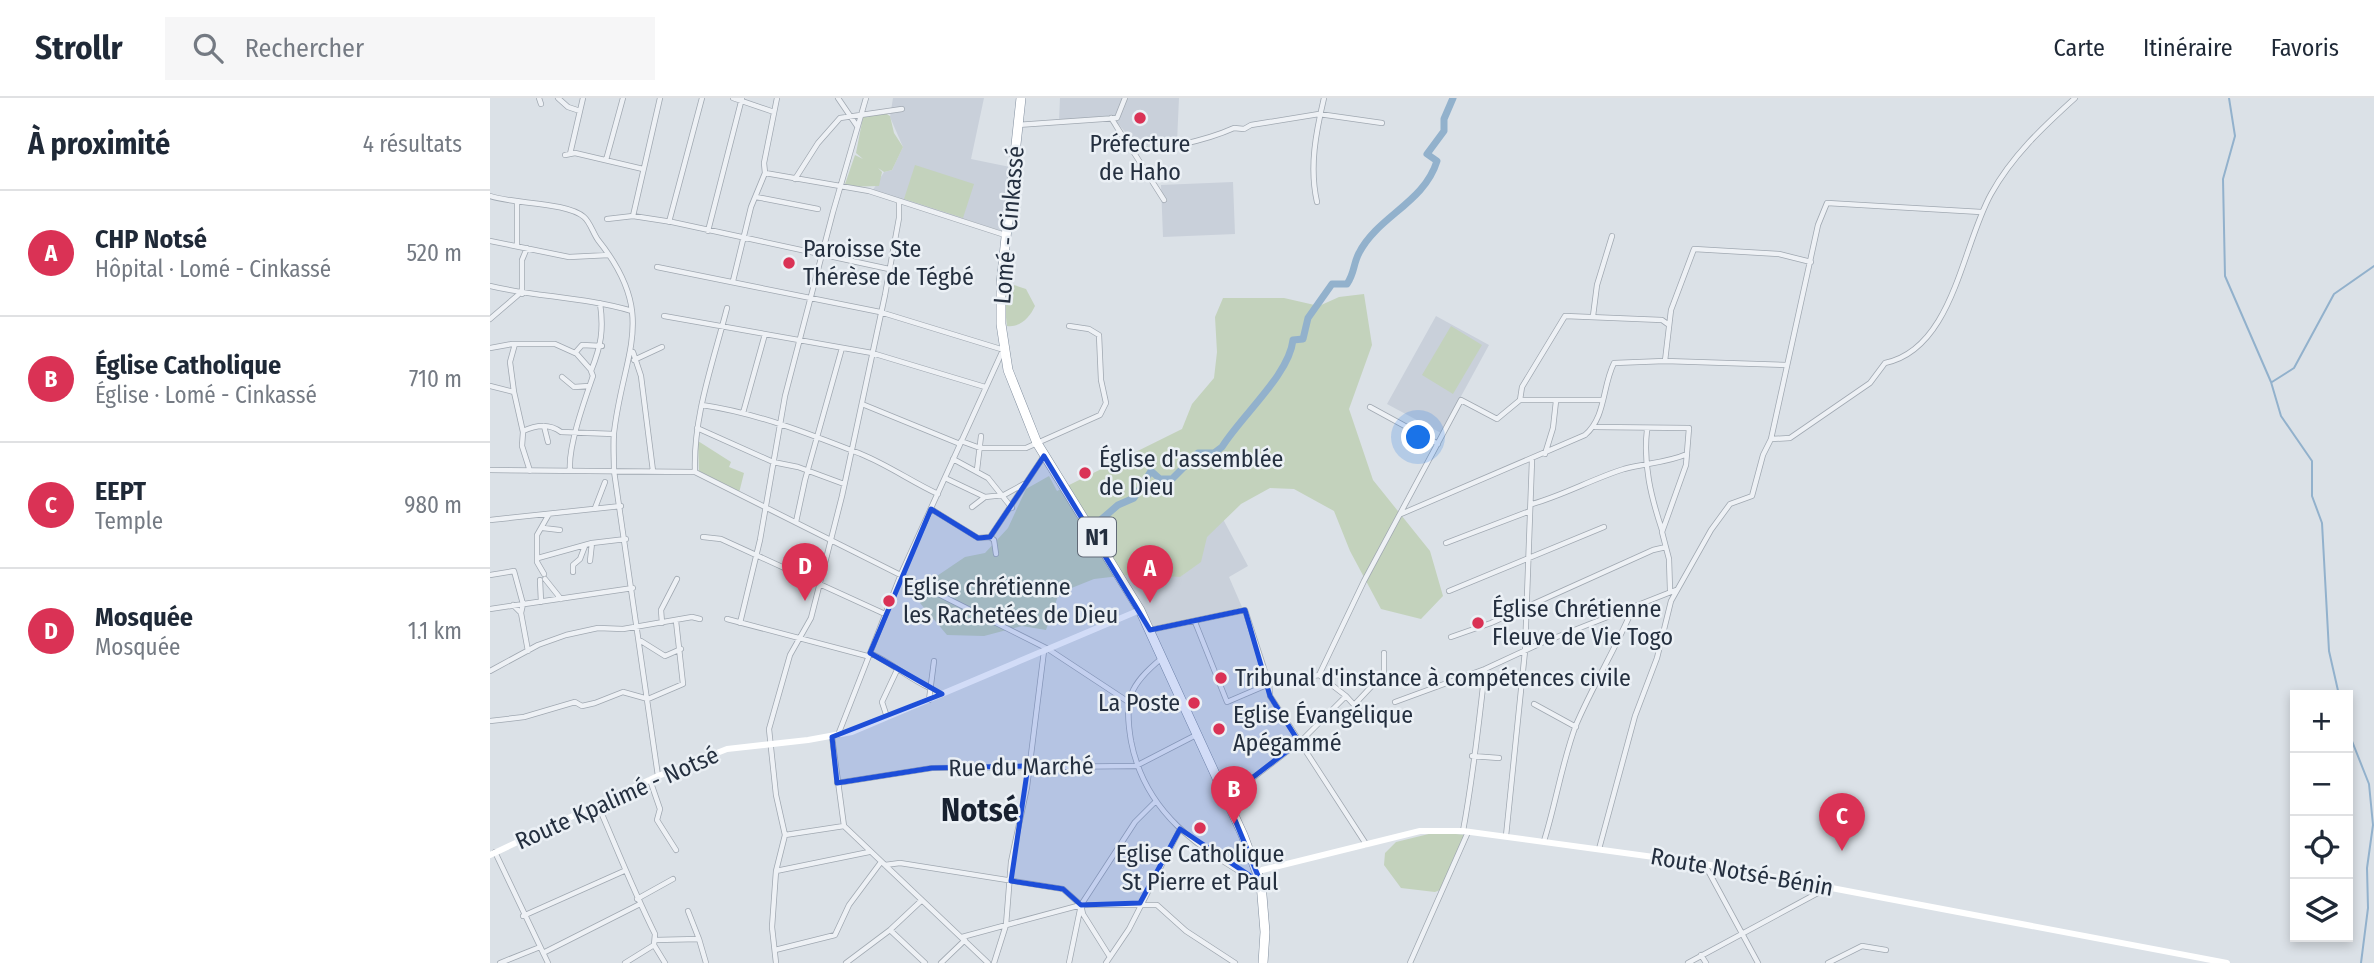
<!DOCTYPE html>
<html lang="fr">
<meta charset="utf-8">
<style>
body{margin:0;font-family:"Fira Sans Condensed",sans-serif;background:#f6f6f7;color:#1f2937}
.controls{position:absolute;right:21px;bottom:21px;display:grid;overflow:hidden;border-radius:0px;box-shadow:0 4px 10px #0003}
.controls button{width:63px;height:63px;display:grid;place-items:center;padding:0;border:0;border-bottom:2px solid #e0e1e3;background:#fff;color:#1f2937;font:35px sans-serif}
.you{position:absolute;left:929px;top:340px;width:24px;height:24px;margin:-18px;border:5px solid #fff;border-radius:50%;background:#1a73e8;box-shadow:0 0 0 10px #1a73e833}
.badge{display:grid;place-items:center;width:46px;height:46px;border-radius:50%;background:#da3255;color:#fff;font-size:23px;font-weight:700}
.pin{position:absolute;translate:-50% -58px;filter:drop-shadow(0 2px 4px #0008)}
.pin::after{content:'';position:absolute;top:37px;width:24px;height:21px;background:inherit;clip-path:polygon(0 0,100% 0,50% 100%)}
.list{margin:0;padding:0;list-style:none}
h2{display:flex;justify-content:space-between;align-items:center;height:91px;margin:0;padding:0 28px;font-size:30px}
h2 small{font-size:23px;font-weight:400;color:#747a83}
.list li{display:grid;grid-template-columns:46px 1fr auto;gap:21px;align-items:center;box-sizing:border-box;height:126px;padding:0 28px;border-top:2px solid #e0e1e3}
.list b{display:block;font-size:26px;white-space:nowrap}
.list p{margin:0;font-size:23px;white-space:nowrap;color:#747a83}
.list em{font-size:23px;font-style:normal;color:#747a83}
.icon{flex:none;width:38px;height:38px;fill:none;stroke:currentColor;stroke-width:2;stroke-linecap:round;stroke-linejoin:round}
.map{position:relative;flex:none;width:1884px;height:865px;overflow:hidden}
header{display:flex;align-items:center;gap:42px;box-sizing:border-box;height:98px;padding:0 35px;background:#fff;border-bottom:2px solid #e0e1e3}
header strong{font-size:33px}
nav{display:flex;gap:38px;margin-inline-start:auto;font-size:24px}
.search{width:490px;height:63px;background:#f6f6f7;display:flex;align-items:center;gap:18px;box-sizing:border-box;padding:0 24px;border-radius:0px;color:#747a83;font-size:26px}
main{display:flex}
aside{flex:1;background:#fff}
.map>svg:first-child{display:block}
.built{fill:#c9d0da}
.green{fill:#c3d2bc}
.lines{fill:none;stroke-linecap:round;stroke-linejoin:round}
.stream{stroke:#92b1cc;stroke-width:2}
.river{stroke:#92b1cc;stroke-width:7}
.street-casing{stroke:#a0a8b1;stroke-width:6}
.highway-casing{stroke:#828f9f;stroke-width:10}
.street{stroke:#eef1f5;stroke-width:4.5}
.secondary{stroke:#fff;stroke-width:6}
.highway{stroke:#fff;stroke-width:9}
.marked{fill:#1d4ed8;fill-opacity:0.2;stroke:#1d4ed8;stroke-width:5;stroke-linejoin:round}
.poi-dot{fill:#da3255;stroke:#ebf0f5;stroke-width:2.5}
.labels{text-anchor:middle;stroke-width:5;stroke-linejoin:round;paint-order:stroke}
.shield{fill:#ebf0f5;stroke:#606976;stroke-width:2}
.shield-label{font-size:23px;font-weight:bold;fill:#242f3f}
.poi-label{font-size:24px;fill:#242f3f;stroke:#ebf0f5;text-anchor:start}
.street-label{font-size:24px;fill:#242f3f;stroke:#ebf0f5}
.district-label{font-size:32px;font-weight:bold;fill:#17202f;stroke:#ebf0f5}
</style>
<header>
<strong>Strollr</strong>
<div class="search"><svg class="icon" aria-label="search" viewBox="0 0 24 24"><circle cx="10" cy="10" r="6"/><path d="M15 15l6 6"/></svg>Rechercher</div>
<nav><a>Carte</a><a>Itinéraire</a><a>Favoris</a></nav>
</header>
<main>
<aside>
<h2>À proximité<small>4 résultats</small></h2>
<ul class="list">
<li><span class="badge">A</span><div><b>CHP Notsé</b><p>Hôpital · Lomé - Cinkassé</p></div><em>520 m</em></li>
<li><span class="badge">B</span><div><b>Église Catholique</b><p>Église · Lomé - Cinkassé</p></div><em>710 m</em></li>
<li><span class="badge">C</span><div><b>EEPT</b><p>Temple</p></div><em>980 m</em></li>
<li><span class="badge">D</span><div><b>Mosquée</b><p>Mosquée</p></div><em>1.1 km</em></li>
</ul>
</aside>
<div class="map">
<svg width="1884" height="865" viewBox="0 0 1884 865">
<rect width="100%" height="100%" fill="#dbe1e7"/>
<!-- built -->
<path class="built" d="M 403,0 L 494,0 L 481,61 L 520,69 L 512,133 L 383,92 L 394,74 L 402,72 L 413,49 L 400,19 Z
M 570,0 L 689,0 L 687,44 L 647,48 L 625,22 L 615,19 L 569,23 Z
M 743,84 L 745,136 L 673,139 L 671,87 Z
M 946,218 L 999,247 L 951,335 L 897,306 Z
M 726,408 L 758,468 L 739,479 L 752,509 L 688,527 L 663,529 L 621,453 Z"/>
<!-- green -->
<path class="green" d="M 395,15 L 400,18 L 404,35 L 413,49 L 402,72 L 394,74 L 388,70 L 392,74 L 389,88 L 354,89 L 365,57 L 373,61 L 366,55 L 373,19 Z
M 425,67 L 484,86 L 473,120 L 414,101 Z
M 524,187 L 536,191 L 545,208 C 540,219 530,230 517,228 L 513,193 L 519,193 Z
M 874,196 L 882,247 L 859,311 L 883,382 L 940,453 L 953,498 L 931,521 L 891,511 L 860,453 L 844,413 L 804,391 L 780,390 L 751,406 L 717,439 L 711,464 L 690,479 L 646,476 L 604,481 L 569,495 L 556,532 L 532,528 L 494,538 L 457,537 L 430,505 L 441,482 L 475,459 L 495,455 L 518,430 L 536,391 L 559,378 L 567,393 L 692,331 L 702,306 L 724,280 L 727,254 L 725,219 L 733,200 L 794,200 L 829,208 L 849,199 Z
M 961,228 L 992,247 L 963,296 L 932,277 Z
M 208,343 L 241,364 L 239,369 L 254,375 L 249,395 L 209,373 Z
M 947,734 L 975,737 L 953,791 L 945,794 L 911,790 L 894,767 L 895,755 L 906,744 Z"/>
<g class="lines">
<!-- stream -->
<path class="stream" d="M 1739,0 L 1745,38 L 1733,81 L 1735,178 L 1781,284 L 1791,318 L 1822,363 L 1822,398 L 1832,425 L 1839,553 L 1849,597
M 1782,284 L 1804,270 L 1844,196 L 1884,168
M 1858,633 L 1879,686 L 1883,727 L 1877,770 L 1878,810 L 1871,865"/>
<!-- river -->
<path class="river" d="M 606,426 L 628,407 L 644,400 L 661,373 L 670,381 L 682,381 L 708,355 L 724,355 L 732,349 C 752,317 799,277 803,242 L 813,241 L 818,220 L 842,186 L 857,186 C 865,174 863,166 869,155 C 888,118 934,105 947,63 L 937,56 L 954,33 L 954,21 L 963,0"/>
<!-- street casing -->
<g class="street-casing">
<path id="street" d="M 49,0 L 51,6
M 68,0 L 78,9 L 90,13
M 243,0 L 284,14
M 348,0 L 367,28
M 621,20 C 627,28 633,42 641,47 C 659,59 724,39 744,30 L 754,31 L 761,27 L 829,16 L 892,25
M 527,27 L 627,20 L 635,0
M 639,47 L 674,102
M 80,56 L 93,0
M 75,57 L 85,55 L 153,71
M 116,62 L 133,0
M 275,75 L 379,93 L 515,137
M 305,81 L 328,45 L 350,20 L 412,11
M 0,98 C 23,106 77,104 94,119 C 100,124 103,135 108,142 C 169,218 133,254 124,335 C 123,347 124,361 124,373 L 168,678
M 266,99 L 328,111
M 827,104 C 819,69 826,34 834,0
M 27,105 L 27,148
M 143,118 L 170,0
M 117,121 L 143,118 L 182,124 L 399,171
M 179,124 L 212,0
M 218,133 L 252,0
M 0,143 L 79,159 L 119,157
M 167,169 L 390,214 L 514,252
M 243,183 L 261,109 L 275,75 L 274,65 L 287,0
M 0,188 C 46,199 95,199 142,213
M 32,196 L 32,162 L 37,150
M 174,218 L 382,255 L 495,289
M 1103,218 L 1107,187 L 1122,138
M 0,221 L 28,197
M 0,250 L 22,246 L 65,246 L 85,255 L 92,247 L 112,248
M 143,254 L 151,278 L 163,373
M 86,255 L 101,272
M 144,262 L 172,249
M 1175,263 L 1181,212 L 1204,151 L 1289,156 L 1321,164
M 72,279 L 84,289 L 99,288
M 0,288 L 24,294 L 33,334 L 32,348 L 40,373
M 24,294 L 20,264 L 25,246
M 1030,302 L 1032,289 L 1075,218 L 1172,222 L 1179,227
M 372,306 L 470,346
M 212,307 C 267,315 320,336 371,356 C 398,367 422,384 448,396
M 880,309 L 948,346
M 253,315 L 275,236
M 54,328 L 58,344
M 1105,329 L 1199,330 L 1196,367 L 1172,434 L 1179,461 L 1180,492
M 207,330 L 283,364 L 308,369 L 354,386
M 1157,332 C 1153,366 1161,399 1172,432
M 33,333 C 46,327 59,325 71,334 L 124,336
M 1281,341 L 1328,127 L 1337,105 L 1491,114
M 471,343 L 490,350 L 536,350 L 610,317 L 616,305 L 611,282 L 609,237 L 599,231 L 579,228
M 1055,356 L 1063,330 L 1066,303
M 463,361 L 498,380 L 522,410
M 0,372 L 205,374 L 558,551 L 637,603
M 80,372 C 78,348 95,301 103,278 L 101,273 C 111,248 114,232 110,205
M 487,372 L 491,338
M 205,374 C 203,318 223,265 237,210
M 455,380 L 495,399
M 1042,406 C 1074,397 1102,381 1134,371 C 1155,365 1177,365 1197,356
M 482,409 L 495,399 L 514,397 L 534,386
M 105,410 L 115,384
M 441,411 L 488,440 L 500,439 L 504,442 L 506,456
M 911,416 L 1095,337 C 1116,319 1112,289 1124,265 L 1175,263 L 1297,267
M 0,422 L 131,408
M 306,424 L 315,382 L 352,250
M 53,430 L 70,432
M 213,439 L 231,441 L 395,516
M 500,439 L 554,358
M 956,445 L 1040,413
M 48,460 L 102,445 L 136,441
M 100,463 L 102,445
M 83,474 L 83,467 L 90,461 L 95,448
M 54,476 L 47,464 L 47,437 L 59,416
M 0,477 L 24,473 L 33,506 L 31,515
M 55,481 L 71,501
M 50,482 L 51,504
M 959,493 L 1114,429
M 23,507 L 31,515 L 38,553
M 0,511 L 143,490
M 237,521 L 377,558
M 705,524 L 737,604 L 779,586 L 829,577 L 856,598 L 875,619
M 172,525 L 171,512 L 187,481
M 250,525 L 270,442 L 295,298 L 343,114 L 376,0
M 660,532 L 755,512 L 779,586 L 780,598 L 876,746
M 961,539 L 1001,525 L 1163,452 L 1176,449
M 151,543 L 175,558 L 191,551
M 380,555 C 402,565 418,580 440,590
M 672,560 C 639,587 634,601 641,643 C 655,716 709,750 769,785
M 0,573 L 48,547 L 76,537 L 108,530 L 133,531 L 202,519 L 210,521
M 829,577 L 874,483 L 971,302 L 1007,321 L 1030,302 L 1113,302
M 439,602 L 444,563
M 905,604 L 995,571 L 1049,546 L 1186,492
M 1044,606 L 1086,629
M 864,607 L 894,575 L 894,555
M 397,619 L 392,604 L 407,572
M 0,623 L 34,619 L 85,604 L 92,608 L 105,605 L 133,594 L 158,601 L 193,586 L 186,523
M 348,637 L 411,476 L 513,252
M 342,639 L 354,728 L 498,865
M 982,658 L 1009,660
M 160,682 L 170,711 L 167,722 L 186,752
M 347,685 L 442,670 L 646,668 L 708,636
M 737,700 L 812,642 L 856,598
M 108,707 C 127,751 144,794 165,836 L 164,847 L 175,865
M 973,733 C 983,680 989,625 995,571
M 295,737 L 354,728
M 1016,738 L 1035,553 L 1042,362
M 1054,743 C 1066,705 1072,664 1086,627 C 1103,587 1126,550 1143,510
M 1109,751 L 1145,618 L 1167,560 L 1181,503 L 1221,432 L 1240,406 L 1262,398 L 1273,357 L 1281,341 L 1300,340 L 1380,285 L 1395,265 C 1463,251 1472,148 1501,96 C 1522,58 1553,29 1585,0
M 5,754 L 58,865
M 395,767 L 410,765 L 573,791 L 591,807 L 593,816 L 620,859
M 1215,767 L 1268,865
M 286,773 L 379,754
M 147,801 L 183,781
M 198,813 L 209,841
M 33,818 L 134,773
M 400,832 L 435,865
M 472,839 L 591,807 L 667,807 L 696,833 L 745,865
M 165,842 L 209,841 L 216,865
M 285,852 L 345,837 L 359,807 L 391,764
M 53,855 L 150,806
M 1211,857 L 1216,865
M 10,865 L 50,849
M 135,865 L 164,847
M 286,865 L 282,829 L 286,773 L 295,737 L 286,697 L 279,631 L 300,557 L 321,520 L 352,398 L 395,197 L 409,120 L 409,104
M 356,865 L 400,832 L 432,802
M 451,865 L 475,842
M 504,865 L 516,827 L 521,764 L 537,689 L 554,553
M 579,865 L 591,807 L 645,724 L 665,704
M 616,865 L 639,831 L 690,731
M 920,865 L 978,734
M 1198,865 L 1337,790
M 1338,865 L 1372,848 L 1396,852"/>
</g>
<!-- highway casing -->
<g class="highway-casing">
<path id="highway" d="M 531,0 L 511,186 L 511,226 L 518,272 L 547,345 L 650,512 L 753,737 L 771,785 L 775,834 L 773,865"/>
</g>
<!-- street -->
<use href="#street" class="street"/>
<!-- secondary -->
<path class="secondary" d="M 0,757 L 168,678 L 237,651 L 318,642 L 362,634 L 650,512
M 768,773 L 930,733 L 973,733 L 1215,766 L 1737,865"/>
<!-- highway -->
<use href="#highway" class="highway"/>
</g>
<!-- marked area -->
<path class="marked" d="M 554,358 L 660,532 L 755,512 L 780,598 L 809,644 L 736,700 L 771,785 L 690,731 L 650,805 L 591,807 L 573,791 L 521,783 L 538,668 L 442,670 L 347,685 L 342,639 L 452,596 L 380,555 L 441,411 L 488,440 L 500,439 Z"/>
<!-- markers -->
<g class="poi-dot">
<circle cx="650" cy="20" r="7"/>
<circle cx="299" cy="165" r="7"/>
<circle cx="595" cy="375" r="7"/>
<circle cx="399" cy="503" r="7"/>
<circle cx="988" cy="525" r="7"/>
<circle cx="731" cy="580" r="7"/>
<circle cx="704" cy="605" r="7"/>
<circle cx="729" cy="631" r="7"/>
<circle cx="710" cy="730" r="7"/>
</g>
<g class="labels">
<!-- shield labels -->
<rect class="shield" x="588" y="419.5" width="38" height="39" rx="5"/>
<g class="shield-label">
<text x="607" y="447">N1</text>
</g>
<!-- poi labels -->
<g class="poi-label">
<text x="650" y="54" text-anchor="middle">Préfecture<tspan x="650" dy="28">de Haho</tspan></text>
<text x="313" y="159">Paroisse Ste<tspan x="313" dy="28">Thérèse de Tégbé</tspan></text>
<text x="609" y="369">Église d'assemblée<tspan x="609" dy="28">de Dieu</tspan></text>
<text x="413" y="497">Eglise chrétienne<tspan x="413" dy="28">les Rachetées de Dieu</tspan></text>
<text x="1002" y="519">Église Chrétienne<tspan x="1002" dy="28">Fleuve de Vie Togo</tspan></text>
<text x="745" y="588">Tribunal d'instance à compétences civile</text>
<text x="690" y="613" text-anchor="end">La Poste</text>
<text x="743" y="625">Eglise Évangélique<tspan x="743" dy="28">Apégammé</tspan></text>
<text x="710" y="764" text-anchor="middle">Eglise Catholique<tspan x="710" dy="28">St Pierre et Paul</tspan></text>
</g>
<!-- street labels -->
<g class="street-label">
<text transform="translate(519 127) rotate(-85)" y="8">Lomé - Cinkassé</text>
<text transform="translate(531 669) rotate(-1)" y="8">Rue du Marché</text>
<text transform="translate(127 700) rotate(-24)" y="8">Route Kpalimé - Notsé</text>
<text transform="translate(1252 774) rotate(10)" y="8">Route Notsé-Bénin</text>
</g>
<!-- district labels -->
<g class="district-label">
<text x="490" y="723">Notsé</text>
</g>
</g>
</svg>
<div class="controls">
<button>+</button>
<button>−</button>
<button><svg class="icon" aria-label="locate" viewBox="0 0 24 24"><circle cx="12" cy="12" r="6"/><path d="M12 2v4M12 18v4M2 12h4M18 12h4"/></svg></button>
<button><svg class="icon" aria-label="layers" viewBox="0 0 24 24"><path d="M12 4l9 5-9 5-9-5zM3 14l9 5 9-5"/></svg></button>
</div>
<div class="you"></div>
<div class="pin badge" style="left:660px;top:505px">A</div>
<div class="pin badge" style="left:744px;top:726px">B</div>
<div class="pin badge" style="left:1352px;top:753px">C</div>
<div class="pin badge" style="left:315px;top:503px">D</div>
</div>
</main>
